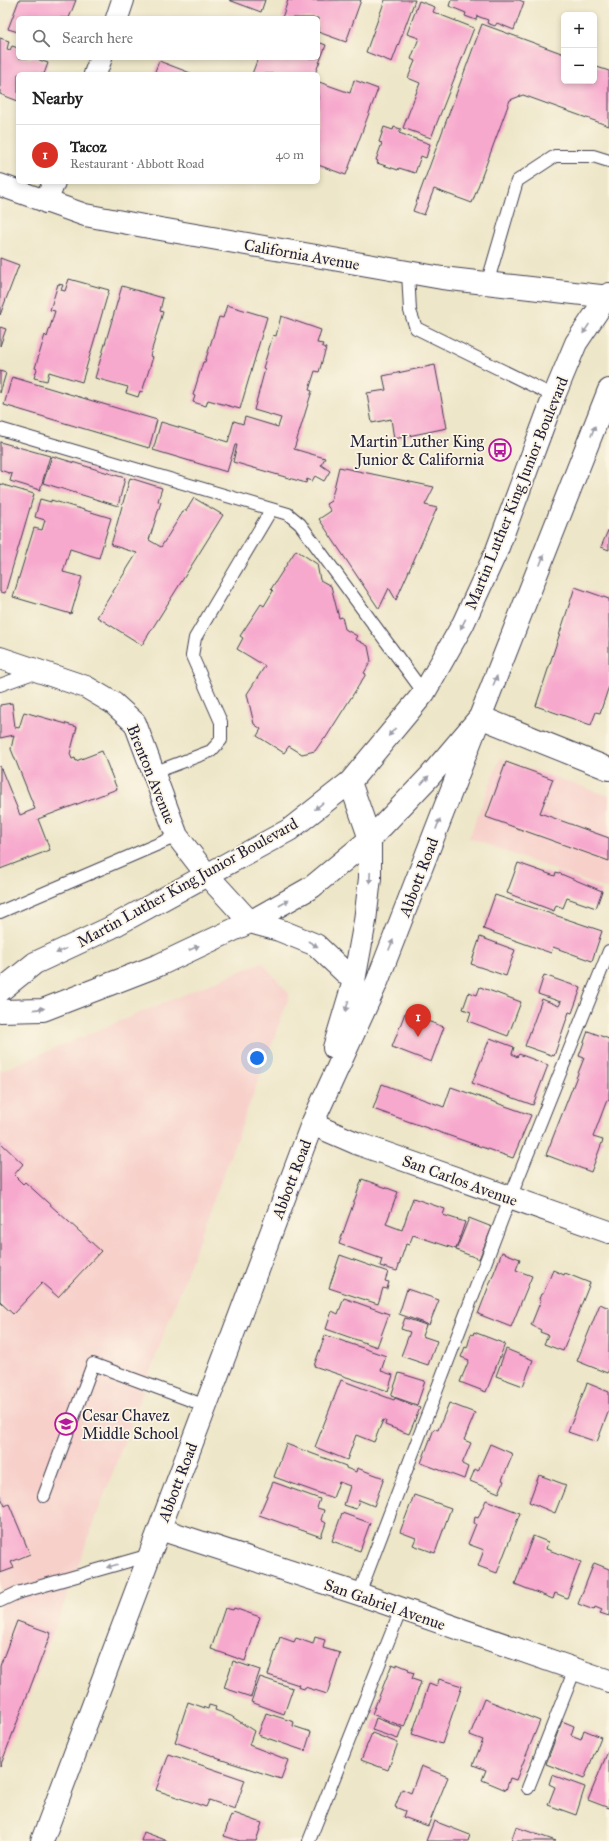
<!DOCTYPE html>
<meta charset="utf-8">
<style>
body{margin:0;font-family:"IM FELL Great Primer",serif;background:#f6f6f6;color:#222}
.controls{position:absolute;right:12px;top:12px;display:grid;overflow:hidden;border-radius:6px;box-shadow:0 2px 6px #0003}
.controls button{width:36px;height:36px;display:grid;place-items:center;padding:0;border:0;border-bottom:1px solid #e0e0e0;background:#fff;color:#222;font:20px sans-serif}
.you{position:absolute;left:257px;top:1058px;width:14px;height:14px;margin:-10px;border:3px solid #fff;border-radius:50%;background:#1a73e8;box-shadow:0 0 0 6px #1a73e833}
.badge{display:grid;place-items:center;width:26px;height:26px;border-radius:50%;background:#d93025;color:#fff;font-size:13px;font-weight:700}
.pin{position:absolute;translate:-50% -33px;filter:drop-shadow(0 1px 2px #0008)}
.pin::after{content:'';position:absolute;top:21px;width:14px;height:12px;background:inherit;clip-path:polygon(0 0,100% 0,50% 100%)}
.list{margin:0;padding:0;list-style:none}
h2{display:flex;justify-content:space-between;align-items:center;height:52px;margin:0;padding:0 16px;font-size:17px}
h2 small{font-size:13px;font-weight:400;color:#767676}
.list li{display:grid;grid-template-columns:26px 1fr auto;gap:12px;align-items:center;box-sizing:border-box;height:60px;padding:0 16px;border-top:1px solid #e0e0e0}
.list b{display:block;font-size:15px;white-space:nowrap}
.list p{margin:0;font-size:13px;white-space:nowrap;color:#767676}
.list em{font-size:13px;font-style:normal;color:#767676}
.icon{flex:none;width:22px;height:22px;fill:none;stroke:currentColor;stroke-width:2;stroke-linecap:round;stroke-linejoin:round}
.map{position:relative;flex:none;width:609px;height:1841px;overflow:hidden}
.search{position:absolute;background:#fff;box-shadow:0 2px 6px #0003;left:16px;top:16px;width:304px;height:44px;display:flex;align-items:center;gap:10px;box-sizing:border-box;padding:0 14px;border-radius:6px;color:#767676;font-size:15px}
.panel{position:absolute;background:#fff;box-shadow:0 2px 6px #0003;left:16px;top:72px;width:304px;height:112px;border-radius:6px}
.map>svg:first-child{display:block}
.built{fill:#f7d0ca}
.building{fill:#f7a8cd}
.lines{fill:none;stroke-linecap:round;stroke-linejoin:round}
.lane-casing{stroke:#403f50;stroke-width:14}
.street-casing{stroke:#403f50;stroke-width:24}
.secondary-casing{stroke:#403f50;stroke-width:24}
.lane{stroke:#fff;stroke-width:12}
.street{stroke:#fff;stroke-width:22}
.secondary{stroke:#fff;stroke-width:22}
.oneway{fill:#9c9ca7}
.labels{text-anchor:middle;stroke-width:3.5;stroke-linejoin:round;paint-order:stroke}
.street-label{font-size:16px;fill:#22223b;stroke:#fcf5e5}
.poi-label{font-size:16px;fill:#22223b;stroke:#fcf5e5;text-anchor:end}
</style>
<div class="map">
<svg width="609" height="1841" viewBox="0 0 609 1841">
<rect width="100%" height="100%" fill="#fcf5e5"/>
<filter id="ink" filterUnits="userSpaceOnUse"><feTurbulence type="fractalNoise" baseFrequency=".025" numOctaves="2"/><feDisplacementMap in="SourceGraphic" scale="8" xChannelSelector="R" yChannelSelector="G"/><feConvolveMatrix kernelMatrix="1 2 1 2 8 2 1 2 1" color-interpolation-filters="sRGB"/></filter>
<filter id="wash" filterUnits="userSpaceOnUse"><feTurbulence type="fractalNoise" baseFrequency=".012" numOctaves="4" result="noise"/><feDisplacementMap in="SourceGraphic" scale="16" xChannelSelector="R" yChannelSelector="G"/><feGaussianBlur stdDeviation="0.9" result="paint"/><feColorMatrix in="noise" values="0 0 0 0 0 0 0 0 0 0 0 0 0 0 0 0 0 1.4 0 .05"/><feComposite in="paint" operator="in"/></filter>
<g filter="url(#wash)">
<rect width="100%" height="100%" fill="#ede6c8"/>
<!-- built -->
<path class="built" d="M 500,758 L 609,796 L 609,890 L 469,838 Z
M 262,962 L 290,995 L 0,1776 L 0,1071 Z"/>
<g id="blocks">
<!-- building -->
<path class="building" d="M 19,0 L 76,0 L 69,18 L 18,18 L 18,32 L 8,29 Z
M 229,0 L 265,0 L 261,12 Z
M 288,0 L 361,0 L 346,42 L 318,32 L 318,18 L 282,18 Z
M 385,0 L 415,0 L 392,62 L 366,52 Z
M 451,0 L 519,0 L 524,2 L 514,30 L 497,23 L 495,26 L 487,23 L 488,20 L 477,16 L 476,20 L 465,16 L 466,13 L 449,6 Z
M 419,1 L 435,7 L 433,12 L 474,28 L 431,138 L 403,128 L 420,83 L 408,78 L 415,61 L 411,59 L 419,38 L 407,34 Z
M 482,24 L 564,54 L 564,81 L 594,81 L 594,66 L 609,71 L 609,126 L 523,95 L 510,100 L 472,203 L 434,189 L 424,215 L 413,211 Z
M 0,38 L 9,41 L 7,49 L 10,50 L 12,46 L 18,48 L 18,58 L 34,58 L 48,63 L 44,74 L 18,74 L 18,101 L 0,94 Z
M 318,42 L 326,45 L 315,74 L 252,74 L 258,58 L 318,58 Z
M 159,61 L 193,74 L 154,74 Z
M 354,80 L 378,89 L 346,175 L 318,165 L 318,85 L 319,82 L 350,93 Z
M 384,127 L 393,130 L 394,127 L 401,129 L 399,133 L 430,144 L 426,158 L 421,156 L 415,173 L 399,168 L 398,170 L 377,163 L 378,161 L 376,160 L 382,143 L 379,142 Z
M 0,258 L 19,265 L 0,315 Z
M 69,279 L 109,290 L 82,382 L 49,372 L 47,381 L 34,378 L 37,369 L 35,368 L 45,335 L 47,337 L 55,311 L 50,310 L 58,284 L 63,285 L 61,290 L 65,291 Z
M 122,286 L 163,298 L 160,311 L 163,312 L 150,356 L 153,357 L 142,392 L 140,391 L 138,397 L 126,393 L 128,387 L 95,378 Z
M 227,305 L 267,317 L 240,409 L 208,400 L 206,406 L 193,402 L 195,396 L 193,395 L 203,362 L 205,362 L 219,317 L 223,318 Z
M 281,316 L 321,330 L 317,343 L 323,344 L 322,346 L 326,348 L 319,372 L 315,371 L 309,390 L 312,391 L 294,449 L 325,458 L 321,465 L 330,471 L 324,481 L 315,476 L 312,481 L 307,479 L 306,483 L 233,462 L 237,445 L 235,445 L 227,472 L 153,450 L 161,422 L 228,442 L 234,421 L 243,424 L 245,417 L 278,427 L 281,418 L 254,410 L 265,369 L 263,368 L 273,335 L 276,336 Z
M 0,327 L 6,329 L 0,346 Z
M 435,365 L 447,428 L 394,439 L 391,419 L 372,423 L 367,393 L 386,390 L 383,376 Z
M 0,371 L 6,373 L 0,393 Z
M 12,377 L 157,420 L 149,448 L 4,405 Z
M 0,442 L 50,456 L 40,490 L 10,481 L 12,474 L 0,470 Z
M 52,456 L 125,478 L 118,506 L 43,483 Z
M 339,467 L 434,487 L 425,505 L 437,508 L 396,600 L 389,588 L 379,609 L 319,519 L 331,511 L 326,504 L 331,501 Z
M 130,478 L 162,488 L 158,501 L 161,502 L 149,540 L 161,547 L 184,510 L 186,511 L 194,498 L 223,515 L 142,645 L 97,617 L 137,553 L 111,545 Z
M 0,484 L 34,494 L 5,593 L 0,592 Z
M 40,499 L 51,502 L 51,500 L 111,518 L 99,558 L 70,549 L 63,572 L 82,577 L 71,614 L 13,597 L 34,528 L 42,530 L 45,520 L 35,517 Z
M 609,528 L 609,550 L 601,547 Z
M 296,550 L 317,564 L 320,580 L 331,586 L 339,618 L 342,617 L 345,629 L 357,636 L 355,639 L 368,646 L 371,661 L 364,673 L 366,674 L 325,739 L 324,738 L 315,751 L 302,754 L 289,746 L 284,753 L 257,736 L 261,729 L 254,724 L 247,694 L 265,666 L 237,649 L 243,638 L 240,636 L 261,604 L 264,606 L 273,591 L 271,589 Z
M 575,587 L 609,599 L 609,686 L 600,713 L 596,712 L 591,725 L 536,706 Z
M 12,703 L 15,727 L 19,728 L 24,712 L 77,727 L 70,754 L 72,759 L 75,758 L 76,761 L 102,751 L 117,789 L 38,819 L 50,850 L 0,869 L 0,766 L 20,815 L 35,809 L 11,749 L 14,735 L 0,738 L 0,705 Z
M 506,762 L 553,779 L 540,813 L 609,838 L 609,861 L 486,817 Z
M 518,863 L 555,876 L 556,872 L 602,891 L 596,908 L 567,898 L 563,908 L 556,905 L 554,911 L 507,893 Z
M 495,895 L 602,931 L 592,961 L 553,947 L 551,953 L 483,929 Z
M 480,937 L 515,950 L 506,976 L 471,964 Z
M 544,975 L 581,988 L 572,1013 L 569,1012 L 554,1056 L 525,1046 L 542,999 L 559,1006 L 561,1002 L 538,994 Z
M 480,987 L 521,1002 L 508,1036 L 468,1021 L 471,1012 L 463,1009 L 469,992 L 477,995 Z
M 405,1013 L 444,1027 L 431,1062 L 392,1047 Z
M 588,1031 L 609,1039 L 609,1101 L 607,1100 L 593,1137 L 603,1140 L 591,1172 L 546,1155 L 584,1058 L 579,1056 Z
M 490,1038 L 514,1047 L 512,1054 L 517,1057 L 519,1054 L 548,1065 L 533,1105 L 472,1083 Z
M 382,1084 L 444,1107 L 451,1087 L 531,1115 L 513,1158 L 373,1109 Z
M 0,1142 L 23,1164 L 14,1175 L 23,1184 L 25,1182 L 101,1251 L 58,1297 L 42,1283 L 13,1314 L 0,1302 Z
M 362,1179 L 398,1192 L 386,1224 L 402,1230 L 413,1198 L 445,1209 L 443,1215 L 465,1222 L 456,1249 L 413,1235 L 409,1245 L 406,1244 L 397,1271 L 380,1266 L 382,1259 L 339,1244 Z
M 469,1218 L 492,1227 L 479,1259 L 456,1250 Z
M 502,1252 L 520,1259 L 516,1270 L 532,1276 L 511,1327 L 478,1314 Z
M 340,1255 L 388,1272 L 385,1281 L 389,1282 L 387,1289 L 383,1288 L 378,1304 L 329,1288 Z
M 553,1270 L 564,1275 L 565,1273 L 590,1283 L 563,1351 L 544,1344 L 548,1335 L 540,1332 L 541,1330 L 531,1325 L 541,1300 L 539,1299 L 541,1294 L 543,1294 Z
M 407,1289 L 439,1300 L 429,1325 L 399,1314 Z
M 344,1298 L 389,1314 L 377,1347 L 326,1329 L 332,1311 L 338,1314 Z
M 600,1304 L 609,1308 L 609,1370 L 607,1373 L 577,1361 Z
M 405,1318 L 426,1325 L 422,1336 L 437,1341 L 428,1365 L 401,1356 L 410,1332 L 401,1329 Z
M 474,1332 L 505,1344 L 486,1392 L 460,1382 L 469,1360 L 461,1357 L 465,1347 L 467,1348 L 471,1334 L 473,1335 Z
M 325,1335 L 386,1356 L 381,1371 L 393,1375 L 388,1391 L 314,1366 Z
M 506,1349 L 533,1360 L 523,1386 L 496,1376 Z
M 399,1373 L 425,1381 L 417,1405 L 391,1396 Z
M 341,1380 L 394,1400 L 395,1398 L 420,1408 L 409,1434 L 385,1425 L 386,1421 L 383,1420 L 374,1442 L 356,1435 L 347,1460 L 315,1447 Z
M 587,1383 L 609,1392 L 609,1410 L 597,1442 L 568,1432 Z
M 449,1403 L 475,1413 L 464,1440 L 471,1443 L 462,1464 L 468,1467 L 464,1479 L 421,1463 L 434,1429 L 438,1430 Z
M 286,1444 L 346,1466 L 346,1468 L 356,1472 L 357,1468 L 384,1478 L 374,1506 L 359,1500 L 356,1509 L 344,1505 L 350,1486 L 339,1482 L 333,1498 L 274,1477 Z
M 490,1444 L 513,1454 L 502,1480 L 504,1481 L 499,1493 L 470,1481 L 475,1469 L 478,1471 Z
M 539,1475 L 566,1485 L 555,1513 L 529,1502 Z
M 273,1482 L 320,1499 L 317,1508 L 324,1510 L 321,1520 L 326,1523 L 321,1537 L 259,1515 Z
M 0,1495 L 5,1506 L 9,1504 L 30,1554 L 11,1562 L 14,1568 L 0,1573 Z
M 414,1495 L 451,1508 L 435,1553 L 413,1545 L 416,1538 L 400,1532 Z
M 486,1500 L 520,1513 L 497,1573 L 478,1566 L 484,1550 L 468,1544 L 476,1524 L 474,1523 L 475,1517 L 478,1518 Z
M 342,1513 L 370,1523 L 360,1551 L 332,1541 Z
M 533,1536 L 548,1542 L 546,1549 L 581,1562 L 567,1598 L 555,1593 L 553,1599 L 515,1584 Z
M 594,1563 L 609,1569 L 609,1616 L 600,1613 L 602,1610 L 595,1607 L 594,1610 L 578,1604 Z
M 225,1608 L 233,1610 L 234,1608 L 260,1617 L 245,1661 L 211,1649 Z
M 17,1621 L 51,1633 L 0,1767 L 0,1666 Z
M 280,1637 L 294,1642 L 296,1638 L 313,1644 L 315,1637 L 325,1640 L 323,1648 L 340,1653 L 327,1694 L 305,1687 L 304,1689 L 298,1687 L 299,1685 L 268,1675 Z
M 233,1661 L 260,1670 L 251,1697 L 224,1688 Z
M 392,1664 L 397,1666 L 397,1664 L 409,1669 L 408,1671 L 414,1673 L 412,1679 L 421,1682 L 404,1727 L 372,1714 Z
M 260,1677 L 293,1688 L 284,1714 L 251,1702 Z
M 439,1679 L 462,1686 L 442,1744 L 412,1734 L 429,1684 L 437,1687 Z
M 484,1699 L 540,1721 L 516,1780 L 510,1778 L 506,1790 L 482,1780 L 486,1770 L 473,1765 L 483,1740 L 470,1735 Z
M 188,1702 L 208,1709 L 209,1705 L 216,1707 L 215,1710 L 231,1716 L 254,1731 L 249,1745 L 288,1760 L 281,1779 L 216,1758 L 216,1757 L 175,1742 Z
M 266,1713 L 294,1722 L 293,1726 L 311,1732 L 305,1751 L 258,1735 Z
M 376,1718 L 402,1728 L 398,1739 L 372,1730 Z
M 562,1721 L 574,1726 L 571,1735 L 581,1739 L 584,1730 L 601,1737 L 584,1779 L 546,1764 Z
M 372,1733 L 398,1743 L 388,1770 L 361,1760 Z
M 609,1749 L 609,1808 L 588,1800 Z
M 169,1754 L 245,1780 L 235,1809 L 209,1800 L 206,1807 L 156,1790 Z
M 421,1766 L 448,1777 L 428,1826 L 403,1817 L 405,1811 L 395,1807 L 402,1789 L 411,1793 Z
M 552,1775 L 585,1787 L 576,1815 L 548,1805 L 555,1787 L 549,1784 Z
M 234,1813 L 262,1823 L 256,1841 L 240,1841 L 224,1836 L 231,1815 L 233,1816 Z
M 434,1821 L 470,1835 L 468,1841 L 426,1841 Z
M 516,1827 L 556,1841 L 511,1841 Z
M 144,1832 L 168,1841 L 141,1841 Z"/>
</g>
</g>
<g filter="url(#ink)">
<use href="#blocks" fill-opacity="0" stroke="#403f50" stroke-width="1"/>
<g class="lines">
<!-- lane casing -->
<g class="lane-casing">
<path id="lane" d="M 408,272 L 410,311 L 416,328 L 554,396
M 487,284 L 517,181 L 555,156 L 593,156 L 609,161
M 0,429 L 288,514 L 300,524 L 424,693
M 0,685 L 36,672
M 153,773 L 211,751 L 221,740 L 221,722 L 192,656 L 195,638 L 271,510
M 0,912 L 177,836
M 44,1496 L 93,1364 L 206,1406
M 359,1594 L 510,1198 L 609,951
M 0,1601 L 17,1593 L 150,1555
M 528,1788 L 575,1669
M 309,1841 L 401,1609"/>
</g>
<!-- street casing -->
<g class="street-casing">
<path id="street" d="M 117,18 L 123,0
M 95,74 L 101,58
M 46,202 L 54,182
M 0,658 L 86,687 L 113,703 L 135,723 L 177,836 L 207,875 L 250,922
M 480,717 L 609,769
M 312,1124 L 356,1143 L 609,1232
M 160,1529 L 359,1594 L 609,1681"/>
</g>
<!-- secondary casing -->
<g class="secondary-casing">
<path id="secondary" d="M 0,185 L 85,215 L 149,227 L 442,278 L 609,297
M 250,922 L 279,930 L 316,945 L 354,981
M 0,991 L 35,963 L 110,928 L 289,830 L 350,782 L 424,693 L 463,624 L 497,550 L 554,396 L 576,343 L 609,294
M 0,1011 L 43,1010 L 159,965 L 250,922 L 312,887 L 370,839 L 430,776 L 480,717 L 609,390
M 334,1048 L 354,981 L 365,921 L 370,878 L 370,839 L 350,782
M 42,1841 L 312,1124 L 377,982 L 480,717"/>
</g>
<!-- lane -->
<use href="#lane" class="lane"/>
<!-- street -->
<use href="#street" class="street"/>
<!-- secondary -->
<use href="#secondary" class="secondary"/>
</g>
<!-- one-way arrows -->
<defs><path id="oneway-solid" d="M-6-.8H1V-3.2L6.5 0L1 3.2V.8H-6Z"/></defs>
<g class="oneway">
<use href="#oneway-solid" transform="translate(586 329) rotate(124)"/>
<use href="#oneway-solid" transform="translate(593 431) rotate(-69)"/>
<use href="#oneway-solid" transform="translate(542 560) rotate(-68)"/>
<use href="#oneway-solid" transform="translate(463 624) rotate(117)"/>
<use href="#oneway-solid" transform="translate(495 681) rotate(-68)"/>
<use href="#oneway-solid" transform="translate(392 732) rotate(130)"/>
<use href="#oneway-solid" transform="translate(425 780) rotate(-47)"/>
<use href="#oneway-solid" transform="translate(319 806) rotate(142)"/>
<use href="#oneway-solid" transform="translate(438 824) rotate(-69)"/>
<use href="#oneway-solid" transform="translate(370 878) rotate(92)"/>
<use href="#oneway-solid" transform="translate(284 903) rotate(-30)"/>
<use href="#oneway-solid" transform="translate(313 944) rotate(30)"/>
<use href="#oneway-solid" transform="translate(391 945) rotate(-68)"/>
<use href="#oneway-solid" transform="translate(194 948) rotate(-25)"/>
<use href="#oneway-solid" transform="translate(61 951) rotate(155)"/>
<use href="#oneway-solid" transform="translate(347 1006) rotate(106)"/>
<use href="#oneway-solid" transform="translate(39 1009) rotate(-6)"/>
<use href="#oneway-solid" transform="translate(112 1566) rotate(164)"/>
</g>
</g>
<!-- icons -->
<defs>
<g id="bus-ring" transform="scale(1.15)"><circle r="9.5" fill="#fcf5e5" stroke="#b5179e" stroke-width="1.5"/><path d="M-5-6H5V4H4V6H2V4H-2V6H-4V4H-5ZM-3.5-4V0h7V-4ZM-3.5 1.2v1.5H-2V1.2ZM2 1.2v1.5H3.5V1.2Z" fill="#b5179e"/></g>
<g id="school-ring" transform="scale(1.15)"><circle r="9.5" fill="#fcf5e5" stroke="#b5179e" stroke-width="1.5"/><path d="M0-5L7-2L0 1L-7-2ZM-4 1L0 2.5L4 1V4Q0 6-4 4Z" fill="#b5179e"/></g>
</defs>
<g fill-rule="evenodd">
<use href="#bus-ring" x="500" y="450"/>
<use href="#school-ring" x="66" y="1424"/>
</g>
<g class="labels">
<!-- street labels -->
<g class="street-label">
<text transform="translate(302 254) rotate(10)" y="6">California Avenue</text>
<text transform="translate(516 493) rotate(-68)" y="6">Martin Luther King Junior Boulevard</text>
<text transform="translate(152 774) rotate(68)" y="6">Brenton Avenue</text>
<text transform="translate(418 877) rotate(-69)" y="6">Abbott Road</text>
<text transform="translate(187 882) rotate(-29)" y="6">Martin Luther King Junior Boulevard</text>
<text transform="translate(291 1179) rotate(-69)" y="6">Abbott Road</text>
<text transform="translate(460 1180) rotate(20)" y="6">San Carlos Avenue</text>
<text transform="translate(177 1482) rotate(-69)" y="6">Abbott Road</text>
<text transform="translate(385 1604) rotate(19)" y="6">San Gabriel Avenue</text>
</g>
<!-- poi labels -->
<g class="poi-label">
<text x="484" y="447">Martin Luther King<tspan x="484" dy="18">Junior &amp; California</tspan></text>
<text x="82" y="1421" text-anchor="start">Cesar Chavez<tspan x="82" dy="18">Middle School</tspan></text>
</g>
</g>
</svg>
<div class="controls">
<button>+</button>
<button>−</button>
</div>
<div class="you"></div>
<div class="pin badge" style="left:418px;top:1037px">1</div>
<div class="search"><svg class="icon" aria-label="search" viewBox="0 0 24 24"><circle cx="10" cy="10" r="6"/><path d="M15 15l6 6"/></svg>Search here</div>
<section class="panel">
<h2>Nearby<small></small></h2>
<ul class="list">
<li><span class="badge">1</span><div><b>Tacoz</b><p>Restaurant · Abbott Road</p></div><em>40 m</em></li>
</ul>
</section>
</div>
